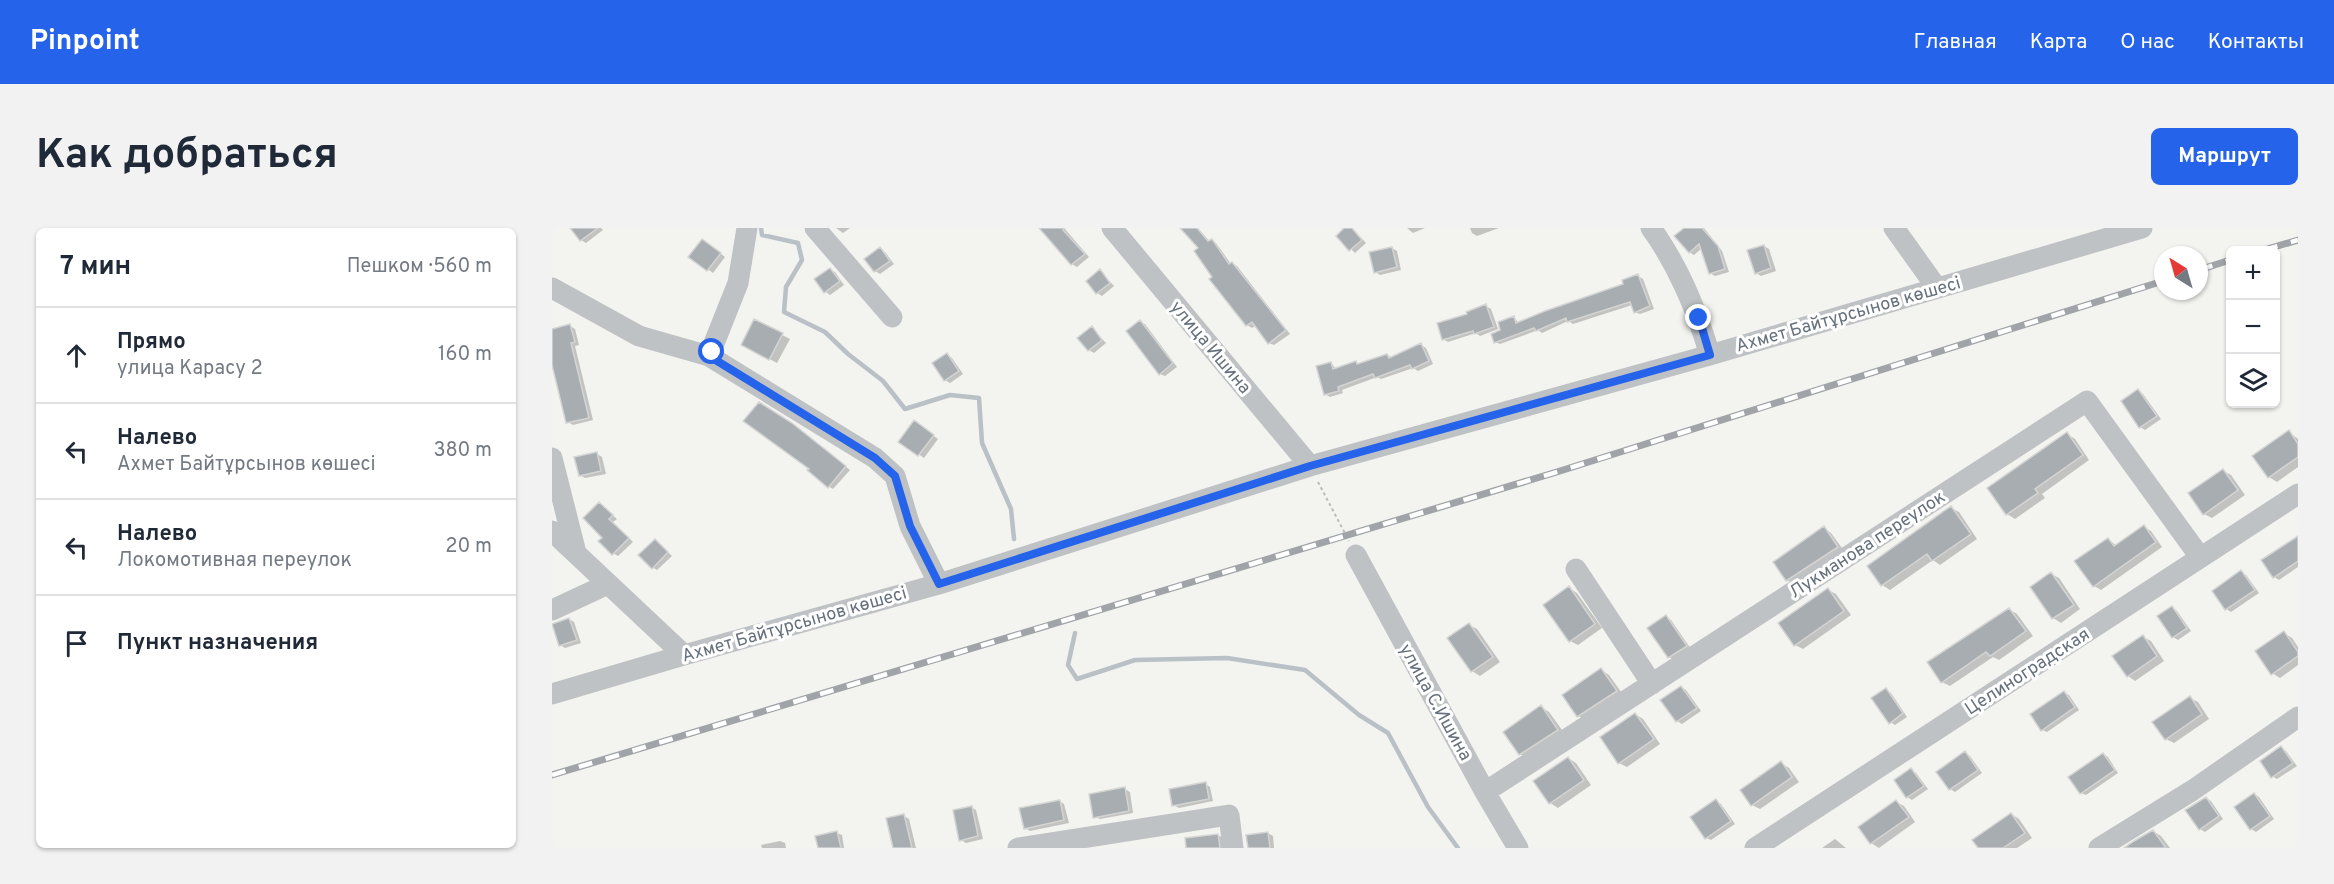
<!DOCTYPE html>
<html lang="ru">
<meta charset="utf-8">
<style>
body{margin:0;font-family:Overpass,sans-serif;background:#f2f2f3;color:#1f2937}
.controls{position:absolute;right:18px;top:18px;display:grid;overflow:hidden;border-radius:9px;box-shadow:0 2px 4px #0004}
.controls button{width:54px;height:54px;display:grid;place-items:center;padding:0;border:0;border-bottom:2px solid #e0e1e3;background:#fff;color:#1f2937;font:30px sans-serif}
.compass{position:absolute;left:1602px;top:18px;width:54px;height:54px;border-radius:50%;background:#fff;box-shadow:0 2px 4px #0004;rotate:323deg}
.stop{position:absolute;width:18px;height:18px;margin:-14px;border:4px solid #2563eb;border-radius:50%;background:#fff}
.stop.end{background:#2563eb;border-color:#fff;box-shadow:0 2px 6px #0008}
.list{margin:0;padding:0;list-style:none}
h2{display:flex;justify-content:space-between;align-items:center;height:78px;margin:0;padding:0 24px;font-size:26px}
h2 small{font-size:20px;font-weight:400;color:#747a83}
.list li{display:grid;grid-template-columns:39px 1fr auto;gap:18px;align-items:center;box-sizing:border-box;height:96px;padding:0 24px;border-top:2px solid #e0e1e3}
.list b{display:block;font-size:22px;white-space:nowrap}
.list p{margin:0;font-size:20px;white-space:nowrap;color:#747a83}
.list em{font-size:20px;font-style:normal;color:#747a83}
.icon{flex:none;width:33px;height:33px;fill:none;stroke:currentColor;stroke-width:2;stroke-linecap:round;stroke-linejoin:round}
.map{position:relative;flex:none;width:1746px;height:620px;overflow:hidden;border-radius:9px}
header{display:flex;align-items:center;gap:36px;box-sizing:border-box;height:84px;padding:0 30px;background:#2563eb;color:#fff}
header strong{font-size:28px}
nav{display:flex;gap:33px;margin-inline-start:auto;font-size:21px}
.intro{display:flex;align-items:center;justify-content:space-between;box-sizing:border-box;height:144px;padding:0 36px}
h1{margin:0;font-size:42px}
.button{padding:15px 27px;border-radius:9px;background:#2563eb;color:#fff;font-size:21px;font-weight:700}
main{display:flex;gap:36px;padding:0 36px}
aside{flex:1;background:#fff;border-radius:9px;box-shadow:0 2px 4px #0004}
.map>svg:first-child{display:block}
.shadow{fill:#0003}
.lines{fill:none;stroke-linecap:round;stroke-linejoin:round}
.stream{stroke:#b9c1c6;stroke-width:4.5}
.building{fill:#a7adb1;stroke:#d4d4d3;stroke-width:1.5}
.path{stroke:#b8babc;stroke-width:2;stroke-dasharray:3 3;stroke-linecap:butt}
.minor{stroke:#bfc2c4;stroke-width:21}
.rail-casing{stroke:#a0a4a9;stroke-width:7}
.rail{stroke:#fff;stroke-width:4.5;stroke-dasharray:14;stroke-linecap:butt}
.route{stroke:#2563eb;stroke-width:8}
.labels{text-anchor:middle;stroke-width:6;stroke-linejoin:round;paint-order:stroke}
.street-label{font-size:18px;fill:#66717d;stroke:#fff}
</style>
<header>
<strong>Pinpoint</strong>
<nav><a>Главная</a><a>Карта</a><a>О нас</a><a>Контакты</a></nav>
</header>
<div class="intro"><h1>Как добраться</h1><a class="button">Маршрут</a></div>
<main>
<aside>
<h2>7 мин<small>Пешком · 560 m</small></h2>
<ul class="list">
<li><svg class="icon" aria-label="ahead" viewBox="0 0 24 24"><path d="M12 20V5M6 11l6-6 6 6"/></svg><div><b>Прямо</b><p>улица Карасу 2</p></div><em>160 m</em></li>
<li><svg class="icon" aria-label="left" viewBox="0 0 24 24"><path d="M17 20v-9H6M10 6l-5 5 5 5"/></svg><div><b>Налево</b><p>Ахмет Байтұрсынов көшесі</p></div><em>380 m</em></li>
<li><svg class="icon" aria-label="left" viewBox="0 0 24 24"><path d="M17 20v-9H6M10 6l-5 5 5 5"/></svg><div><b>Налево</b><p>Локомотивная переулок</p></div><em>20 m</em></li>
<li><svg class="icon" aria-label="arrive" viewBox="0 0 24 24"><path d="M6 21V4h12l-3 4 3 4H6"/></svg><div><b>Пункт назначения</b></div></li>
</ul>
</aside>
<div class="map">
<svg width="1746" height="620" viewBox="0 0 1746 620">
<rect width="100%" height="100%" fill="#f3f3f0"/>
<!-- shadow -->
<path class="shadow" d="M 20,0 L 49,0 L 51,2 L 34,15 L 29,12 Z
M 284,0 L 298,0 L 291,5 Z
M 489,0 L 512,0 L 537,29 L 525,39 L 520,36 Z
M 630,0 L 646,0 L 658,14 L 664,15 L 679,36 L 685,38 L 738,106 L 722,117 L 717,115 L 704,97 L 700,100 L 695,97 L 662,49 L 648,20 Z
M 794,0 L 801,1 L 814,15 L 803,25 L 786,8 Z
M 855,0 L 873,0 L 861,5 Z
M 918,0 L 947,0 L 925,8 L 920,5 Z
M 1134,0 L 1152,0 L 1170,23 L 1177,44 L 1163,48 L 1158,45 L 1150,20 L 1142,27 L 1137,24 Z
M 155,15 L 173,29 L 161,45 L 138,28 Z
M 1212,18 L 1217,21 L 1224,43 L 1209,48 L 1204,45 Z
M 840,20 L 845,23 L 849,42 L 828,47 L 823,44 Z
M 328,21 L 333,24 L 342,36 L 328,46 L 323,43 L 314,31 Z
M 278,42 L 283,44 L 292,57 L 278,67 L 274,64 L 264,52 Z
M 548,43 L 562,58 L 550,68 L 545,65 Z
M 1086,48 L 1091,51 L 1102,81 L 1088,86 L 1083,84 L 1080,77 L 1021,96 L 1016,93 L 990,105 L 986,102 L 948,116 L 943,114 L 962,90 L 967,95 L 1073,57 Z
M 934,78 L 939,81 L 946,101 L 928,108 L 924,105 L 896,114 L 891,111 L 917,87 Z
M 203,93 L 238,111 L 225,135 L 191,117 Z
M 588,94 L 593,96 L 625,139 L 613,148 L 608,146 Z
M 18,98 L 23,101 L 27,117 L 23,118 L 41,192 L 21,197 L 16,194 L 0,129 L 0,103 Z
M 540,100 L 554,115 L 542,125 L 537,122 Z
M 869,117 L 874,120 L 881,136 L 866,143 L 861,140 L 829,151 L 825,149 L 790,162 L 791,165 L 778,169 L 773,166 L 779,135 L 784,141 L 804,135 L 808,137 L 835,127 L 841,130 Z
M 395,127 L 400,130 L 411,146 L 398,155 L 393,152 Z
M 1586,163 L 1591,166 L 1609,191 L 1593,202 L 1588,199 Z
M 367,197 L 386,211 L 372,230 L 348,213 Z
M 246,200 L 298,242 L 281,261 L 276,258 Z
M 1737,204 L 1746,211 L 1746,239 L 1725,254 L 1717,249 Z
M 1515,206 L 1523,211 L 1537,232 L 1490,266 L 1493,270 L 1463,291 L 1455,286 Z
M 45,226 L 50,229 L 54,246 L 33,250 L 28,247 Z
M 1671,243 L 1679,247 L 1693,267 L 1660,290 L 1652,286 Z
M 47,276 L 65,291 L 61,294 L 81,314 L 66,328 L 61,325 L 52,310 Z
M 1399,280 L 1407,284 L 1425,311 L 1388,337 L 1381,332 L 1338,362 L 1330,357 Z
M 1592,299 L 1599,303 L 1610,319 L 1549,362 L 1542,358 L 1556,311 L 1565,318 Z
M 1272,300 L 1279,305 L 1293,324 L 1243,357 L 1235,352 Z
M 1746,309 L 1746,339 L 1727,352 L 1722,349 Z
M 103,312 L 120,328 L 105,342 L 100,339 Z
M 1689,344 L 1694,347 L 1707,365 L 1679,384 L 1674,381 L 1662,364 Z
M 1499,346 L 1507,350 L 1528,381 L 1509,395 L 1501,390 L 1480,359 Z
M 1017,360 L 1025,365 L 1050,400 L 1026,417 L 1018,413 Z
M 1276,362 L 1284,366 L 1299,387 L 1251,421 L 1243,417 Z
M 1620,380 L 1625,383 L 1639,403 L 1626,412 L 1621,409 L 1607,389 Z
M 1458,382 L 1465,386 L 1481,408 L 1447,432 L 1441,429 L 1398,458 L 1390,454 Z
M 1114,389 L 1119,392 L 1139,421 L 1122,432 L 1117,429 Z
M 17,391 L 22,394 L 29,415 L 13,420 L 8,417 Z
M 917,397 L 925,401 L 948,434 L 928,448 L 920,443 L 897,410 Z
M 1732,405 L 1740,410 L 1746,419 L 1746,437 L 1728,450 L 1720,445 Z
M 1591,409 L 1599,413 L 1612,433 L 1583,453 L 1576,448 Z
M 1049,442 L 1057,447 L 1072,468 L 1034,492 L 1026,488 Z
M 1129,459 L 1134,462 L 1149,483 L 1130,496 L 1125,493 Z
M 1334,462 L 1339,465 L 1355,489 L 1343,497 L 1338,494 Z
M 1512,465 L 1517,467 L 1527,482 L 1495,504 L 1490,502 Z
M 1638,470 L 1646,474 L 1657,491 L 1622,515 L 1614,511 Z
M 989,479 L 997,484 L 1013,506 L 976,530 L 968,526 Z
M 1083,486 L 1091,491 L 1108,516 L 1075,539 L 1067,535 Z
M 1729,520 L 1734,523 L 1745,538 L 1725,551 L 1720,548 Z
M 1413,525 L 1418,528 L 1430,545 L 1403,564 L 1398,561 Z
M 1551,526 L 1556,529 L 1566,545 L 1534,567 L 1529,565 Z
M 1016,530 L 1024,535 L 1039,557 L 1006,580 L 998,575 L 983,553 Z
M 1229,535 L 1237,540 L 1247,554 L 1208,581 L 1200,577 Z
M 1359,542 L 1364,545 L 1376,561 L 1360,572 L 1355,569 Z
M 653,556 L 658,559 L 661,573 L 627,580 L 622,577 Z
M 573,561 L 578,564 L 581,585 L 548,591 L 543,589 Z
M 1702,566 L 1707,569 L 1722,591 L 1704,604 L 1699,601 Z
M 1654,570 L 1659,573 L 1671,591 L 1653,604 L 1648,601 L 1635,582 Z
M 507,573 L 512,576 L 517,595 L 478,603 L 473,600 Z
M 1164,573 L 1169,576 L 1183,596 L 1159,612 L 1154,610 Z
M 1344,574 L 1352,578 L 1363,594 L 1327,620 L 1319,615 Z
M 419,579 L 424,582 L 431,611 L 414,615 L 409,612 Z
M 1459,586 L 1467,591 L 1480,610 L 1465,620 L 1428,620 L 1422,612 Z
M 352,588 L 357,591 L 364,620 L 342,620 L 336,592 Z
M 1601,603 L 1609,608 L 1618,620 L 1575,620 Z
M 285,605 L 290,607 L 292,620 L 267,620 L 265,609 Z
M 716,605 L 721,608 L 722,620 L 698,620 L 696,608 Z
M 666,607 L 671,610 L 672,620 L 635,620 L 634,611 Z
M 1283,611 L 1294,620 L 1270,620 Z
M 228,613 L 233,615 L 234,620 L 210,620 L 209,617 Z"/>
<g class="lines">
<!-- stream -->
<path class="stream" d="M 209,0 L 210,7 L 246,15 L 250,32 L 234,59 L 232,84 L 273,104 L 296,126 L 331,153 L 353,181 L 398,167 L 427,170 L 430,215 L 459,281 L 462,311
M 523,405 L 516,437 L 525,451 L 583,432 L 675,430 L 753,442 L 807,487 L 836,505 L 876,579 L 906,620"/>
</g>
<!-- building -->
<path class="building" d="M 18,0 L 46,0 L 28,13 Z
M 487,0 L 513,0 L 511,2 L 533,26 L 519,37 Z
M 628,0 L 645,0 L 656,13 L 660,11 L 677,36 L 680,34 L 734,102 L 716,116 L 700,94 L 694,98 L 657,51 L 660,49 L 642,23 L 646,20 Z
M 792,0 L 800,0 L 810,12 L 797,23 L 784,8 Z
M 1132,0 L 1150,0 L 1166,18 L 1173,41 L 1157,46 L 1147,16 L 1137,25 L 1122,8 Z
M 150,11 L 169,25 L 155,43 L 136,29 Z
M 1212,17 L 1219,40 L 1203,46 L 1195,22 Z
M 328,19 L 338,33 L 322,44 L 312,31 Z
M 840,19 L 845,39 L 822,45 L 817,24 Z
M 278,40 L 288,53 L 272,65 L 262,51 Z
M 548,41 L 558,55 L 544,66 L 534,53 Z
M 1086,46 L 1098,78 L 1082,85 L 1078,74 L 1015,94 L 1014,90 L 984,103 L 982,100 L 942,115 L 939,106 L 948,102 L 946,94 L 962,88 L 964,95 L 993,83 L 1071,56 L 1070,52 Z
M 934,76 L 942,99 L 922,106 L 921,103 L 890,112 L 885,95 L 915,86 L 914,84 Z
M 202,91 L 231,105 L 217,132 L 189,117 Z
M 588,92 L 621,135 L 607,147 L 574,103 Z
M 18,96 L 23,114 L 19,115 L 37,190 L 14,195 L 0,137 L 0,101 Z
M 540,98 L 550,112 L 536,123 L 525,110 Z
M 869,115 L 877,133 L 860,141 L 858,137 L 823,150 L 821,146 L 786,159 L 787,163 L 772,167 L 764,138 L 779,134 L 781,141 L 804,133 L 805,136 L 835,126 L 837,130 Z
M 395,125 L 407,143 L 392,153 L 380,135 Z
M 1586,161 L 1605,188 L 1587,200 L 1569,173 Z
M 207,174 L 240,195 L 294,238 L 276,260 L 255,242 L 257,241 L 191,193 Z
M 362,192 L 382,207 L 366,228 L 346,214 Z
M 1737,202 L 1746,216 L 1746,229 L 1716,250 L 1700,228 Z
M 1515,204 L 1531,227 L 1483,261 L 1486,265 L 1454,287 L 1435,260 Z
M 45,224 L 49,243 L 27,248 L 22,229 Z
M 1671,241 L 1686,262 L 1651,287 L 1636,265 Z
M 47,274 L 61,287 L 57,291 L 77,310 L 60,327 L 46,313 L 50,310 L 31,290 Z
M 1399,278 L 1419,306 L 1380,333 L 1375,326 L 1329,358 L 1315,338 Z
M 1592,297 L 1604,314 L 1541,359 L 1522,333 L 1556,310 L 1562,318 Z
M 1272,298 L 1286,319 L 1234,353 L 1221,334 Z
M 1746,308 L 1746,333 L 1721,350 L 1709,332 Z
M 103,311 L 116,324 L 100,341 L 86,327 Z
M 1689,342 L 1703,362 L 1673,382 L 1660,363 Z
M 1499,344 L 1522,377 L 1500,391 L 1478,359 Z
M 1017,358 L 1043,396 L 1017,414 L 991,377 Z
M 1276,360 L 1292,383 L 1242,418 L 1226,395 Z
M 1620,378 L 1635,400 L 1620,410 L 1605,388 Z
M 1457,380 L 1474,403 L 1438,428 L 1434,424 L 1389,455 L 1375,434 Z
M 1114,387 L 1135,418 L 1116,430 L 1095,400 Z
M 17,390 L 25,412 L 7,418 L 0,396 Z
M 917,395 L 941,429 L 919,444 L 895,410 Z
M 1732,403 L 1746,424 L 1746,428 L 1719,447 L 1703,423 Z
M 1591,407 L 1605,428 L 1575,449 L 1560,428 Z
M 1049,440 L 1065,463 L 1025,489 L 1010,467 Z
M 1129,458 L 1145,480 L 1124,494 L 1108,472 Z
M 1334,460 L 1351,485 L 1337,496 L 1319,470 Z
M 1512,463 L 1523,479 L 1489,503 L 1478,486 Z
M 1638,468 L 1650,486 L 1613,512 L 1600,494 Z
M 989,477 L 1006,502 L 967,527 L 951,504 Z
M 1083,485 L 1102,511 L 1066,536 L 1048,509 Z
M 1729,518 L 1741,535 L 1719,550 L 1708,533 Z
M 1413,523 L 1426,542 L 1397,562 L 1384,544 Z
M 1551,525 L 1563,542 L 1528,566 L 1516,549 Z
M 1016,529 L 1032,552 L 997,576 L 981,553 Z
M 1229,533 L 1240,549 L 1199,578 L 1188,562 Z
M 1359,540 L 1372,558 L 1354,570 L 1342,552 Z
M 654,554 L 657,571 L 620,578 L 617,561 Z
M 573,559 L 577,583 L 541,590 L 537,566 Z
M 1702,565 L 1718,588 L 1698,602 L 1682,579 Z
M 1654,569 L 1667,588 L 1647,602 L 1633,582 Z
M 1164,571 L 1179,593 L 1153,611 L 1138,589 Z
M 508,572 L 512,592 L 472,601 L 467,580 Z
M 1344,572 L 1357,589 L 1318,616 L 1306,599 Z
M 420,578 L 426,608 L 407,613 L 401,582 Z
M 1459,585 L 1473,605 L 1451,620 L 1426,620 L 1420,612 Z
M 352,586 L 360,620 L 341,620 L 334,590 Z
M 1601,602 L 1614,620 L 1572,620 L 1582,613 Z
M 285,603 L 289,620 L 266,620 L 263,608 Z
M 716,604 L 718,620 L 696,620 L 694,607 Z
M 666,606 L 668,620 L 634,620 L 633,610 Z"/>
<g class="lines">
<!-- path -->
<path class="path" d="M 766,254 L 797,313"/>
<!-- minor -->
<path class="minor" d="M 263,0 L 340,89
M 560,0 L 758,238
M 1099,0 C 1127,39 1144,81 1158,127
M 1342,0 L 1385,60
M 0,60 L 87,108 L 157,128 L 323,230 L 343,248 L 358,298 L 387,356
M 157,128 L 186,55 L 195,0
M 0,230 L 24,325
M 0,303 L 132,427
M 804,327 L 933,564 L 966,620
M 1024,341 L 1100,456
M 0,382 L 56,356
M 0,466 L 132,427 L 387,356 L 758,238 L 1158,127 L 1590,0
M 933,564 L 1535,173 L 1648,329
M 466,620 L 677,587 L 681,620
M 1203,620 L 1746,266
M 1547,620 L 1641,562 L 1746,489"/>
<!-- rail casing -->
<g class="rail-casing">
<path id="rail" d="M 1712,22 L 1746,12
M 1647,42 L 1678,32
M 0,547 L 1008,243 L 1611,53"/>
</g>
<!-- rail -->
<use href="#rail" class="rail"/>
</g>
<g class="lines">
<!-- route -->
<path class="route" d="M 160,124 L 157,128 L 323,230 L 343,248 L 358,298 L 387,356 L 758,238 L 1158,127 L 1147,90"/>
</g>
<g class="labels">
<!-- street labels -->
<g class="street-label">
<text transform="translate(1296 86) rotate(-16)" y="6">Ахмет Байтұрсынов көшесі</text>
<text transform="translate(659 119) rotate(50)" y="6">улица Ишина</text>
<text transform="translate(1315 316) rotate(-33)" y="6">Лукманова переулок</text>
<text transform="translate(242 396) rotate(-16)" y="6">Ахмет Байтұрсынов көшесі</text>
<text transform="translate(1475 443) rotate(-33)" y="6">Целиноградская</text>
<text transform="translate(884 474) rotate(61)" y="6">улица С.Ишина</text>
</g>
</g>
</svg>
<div class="controls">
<button>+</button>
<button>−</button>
<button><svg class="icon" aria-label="layers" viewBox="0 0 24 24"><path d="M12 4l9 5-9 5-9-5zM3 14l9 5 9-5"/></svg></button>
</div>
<svg class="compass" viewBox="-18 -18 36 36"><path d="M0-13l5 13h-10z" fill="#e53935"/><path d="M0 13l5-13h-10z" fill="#747a83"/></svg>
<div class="stop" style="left:160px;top:124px"></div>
<div class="stop end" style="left:1147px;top:90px"></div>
</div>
</main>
